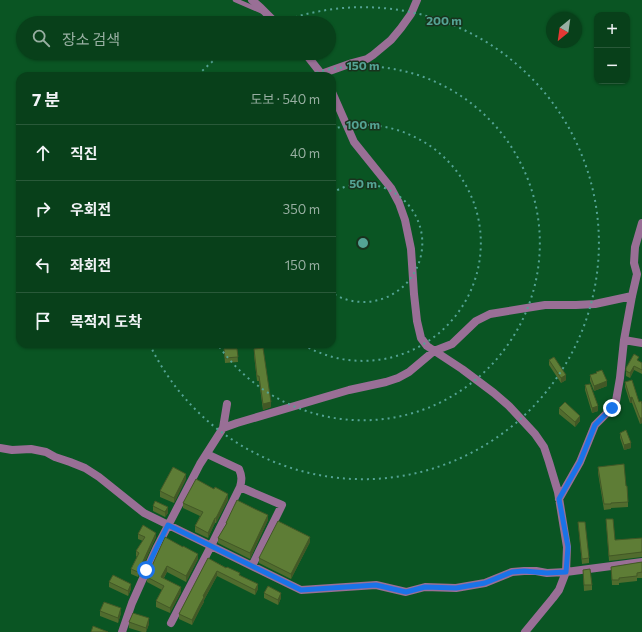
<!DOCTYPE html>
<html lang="ko">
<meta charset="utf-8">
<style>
body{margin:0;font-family:Commissioner,"Noto Sans KR",sans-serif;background:#164b27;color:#f1f3f6}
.controls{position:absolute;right:12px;top:12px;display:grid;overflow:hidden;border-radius:8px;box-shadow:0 1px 3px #0004}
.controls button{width:36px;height:36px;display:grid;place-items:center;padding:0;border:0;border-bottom:1px solid #295939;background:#08401a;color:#f1f3f6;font:20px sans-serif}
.compass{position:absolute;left:546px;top:12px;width:36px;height:36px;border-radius:50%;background:#08401a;box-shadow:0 1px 3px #0004;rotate:209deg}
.stop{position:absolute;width:12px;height:12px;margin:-9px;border:3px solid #1a73e8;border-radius:50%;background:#fff}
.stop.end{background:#1a73e8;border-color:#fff;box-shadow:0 1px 4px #0008}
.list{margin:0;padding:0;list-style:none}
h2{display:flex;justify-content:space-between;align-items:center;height:52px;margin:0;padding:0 16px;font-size:17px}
h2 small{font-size:13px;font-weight:400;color:#98afa2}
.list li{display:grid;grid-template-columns:26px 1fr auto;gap:12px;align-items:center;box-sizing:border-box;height:56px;padding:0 16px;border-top:1px solid #295939}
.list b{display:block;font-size:15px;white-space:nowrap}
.list em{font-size:13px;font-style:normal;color:#98afa2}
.icon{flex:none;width:22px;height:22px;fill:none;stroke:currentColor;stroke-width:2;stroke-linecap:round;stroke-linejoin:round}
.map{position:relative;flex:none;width:642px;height:632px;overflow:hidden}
.search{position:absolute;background:#08401a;box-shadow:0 1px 3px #0004;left:16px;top:16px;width:320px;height:44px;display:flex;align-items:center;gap:10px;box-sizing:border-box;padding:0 14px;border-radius:22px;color:#98afa2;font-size:15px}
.panel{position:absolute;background:#08401a;box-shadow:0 1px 3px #0004;left:16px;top:72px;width:320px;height:276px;border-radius:12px}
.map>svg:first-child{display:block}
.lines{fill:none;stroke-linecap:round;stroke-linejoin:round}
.lane{stroke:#996f96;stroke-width:4.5}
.street{stroke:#996f96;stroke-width:8}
.wall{fill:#516c2e}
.shaded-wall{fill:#425826}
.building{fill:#5e7d36;stroke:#425826}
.route{stroke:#1a73e8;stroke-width:5}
.ring{fill:none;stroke:#54a394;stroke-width:2;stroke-dasharray:2 4}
.centre{fill:#54a394;stroke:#18331d;stroke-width:2}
.ring-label{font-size:12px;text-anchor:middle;font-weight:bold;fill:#54a394;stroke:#18331d;stroke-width:3;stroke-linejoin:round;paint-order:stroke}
</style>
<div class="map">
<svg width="642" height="632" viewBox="0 0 642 632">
<rect width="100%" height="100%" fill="#0a5523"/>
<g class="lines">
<!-- lane -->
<path class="lane" d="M 235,0 L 263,12"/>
<!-- street -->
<path class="street" d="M 252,0 L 261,8 L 276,23
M 305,53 L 323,76
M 321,74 L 352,63 L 367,59 L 373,55 L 391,40 L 401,28 L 411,14 L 417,0
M 332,92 L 354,142 L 391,188 L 399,203 L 405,220 L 411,249 L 414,294 L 417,321 L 421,338 L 427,346 L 462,369 L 494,393 L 509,406 L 535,434 L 544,447 L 549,462 L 558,492 L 567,547 L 566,572 L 559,590 L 553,598 L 525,632
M 624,340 L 642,343
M 223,428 L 237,423 L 349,390 L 386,382 L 398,378 L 409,372 L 434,351 L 452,344 L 476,321 L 490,314 L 545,305 L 576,305 L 595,304 L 632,296
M 0,448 L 12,450 L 31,449 L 46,452 L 55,457 L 70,462 L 85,468 L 99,477 L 144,513 L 301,590 L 376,585 L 406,592 L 425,587 L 456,588 L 485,583 L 512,572 L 524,571 L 536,571 L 547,573 L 566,572 L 642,562
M 240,487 L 282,505 L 252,566
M 559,499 L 580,462 L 595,425 L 612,408 L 616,401 L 620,378 L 624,340 L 632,296 L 637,274 L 634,263 L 635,247 L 642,223
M 171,623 L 211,546 L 240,487 C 242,480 242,476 239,469 L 207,454
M 122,632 L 132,603 L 157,547 L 200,464 L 223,428 L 227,404"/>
</g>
<!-- wall -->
<path class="wall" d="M 224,349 L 237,349 L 238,362 L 225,363 Z
M 254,349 L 271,407 L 263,410 L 259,381 L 257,381 L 254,355 Z
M 549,360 L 566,380 L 561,383 L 549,365 Z
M 639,361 L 642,363 L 642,374 L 634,370 L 630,378 L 626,376 L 626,368 Z
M 596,372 L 607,386 L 594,391 L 590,381 L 590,375 L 596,374 Z
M 625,382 L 639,402 L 642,404 L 642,423 L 640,424 L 632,403 L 630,403 L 625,387 Z
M 585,385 L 598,411 L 592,413 L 585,390 Z
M 559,408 L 580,421 L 575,427 L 559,414 Z
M 620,433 L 631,448 L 624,450 L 620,438 Z
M 598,467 L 628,502 L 628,507 L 611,508 L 611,509 L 604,510 L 598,473 Z
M 186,479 L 174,503 L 160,497 L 160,491 Z
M 228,500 L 216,523 L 215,523 L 208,538 L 195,532 L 195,526 L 200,516 L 183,508 L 183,503 Z
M 153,506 L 168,513 L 165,517 L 153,511 Z
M 606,519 L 615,540 L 642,538 L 642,557 L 609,561 Z
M 268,520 L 250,559 L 218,543 L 218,538 L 226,525 L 226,523 Z
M 578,522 L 589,558 L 589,563 L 582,564 Z
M 138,534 L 156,537 L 138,577 L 131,574 L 131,569 L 137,557 L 136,556 L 136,551 L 143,541 L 138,539 Z
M 165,537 L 198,559 L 186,582 L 167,572 L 164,578 L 181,592 L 170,613 L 156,607 L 156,601 L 162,590 L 147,582 L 147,577 Z
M 310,542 L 291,579 L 259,563 L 259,558 Z
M 208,558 L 240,575 L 258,589 L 255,595 L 217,576 L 204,600 L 204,602 L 200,609 L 192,625 L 179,619 L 179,614 Z
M 642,562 L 642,578 L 637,578 L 637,581 L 619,583 L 619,585 L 612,585 L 611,567 Z
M 583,570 L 592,585 L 592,590 L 584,591 Z
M 109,582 L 131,589 L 128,596 L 109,587 Z
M 264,593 L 281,598 L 278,605 L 264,598 Z
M 100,611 L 121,613 L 118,623 L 100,616 Z
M 129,622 L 149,624 L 146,632 L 142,632 L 129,628 Z"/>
<!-- shaded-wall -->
<path class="shaded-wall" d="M 634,366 L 634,370 L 630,378 L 630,373 Z
M 566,375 L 566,380 L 561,383 L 561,378 Z
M 607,381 L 607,386 L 594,391 L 594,386 Z
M 632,397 L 632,403 L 630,403 L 630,398 Z
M 271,402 L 271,407 L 263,410 L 263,404 Z
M 598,406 L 598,411 L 592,413 L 592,408 Z
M 580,416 L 580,421 L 575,427 L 575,422 Z
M 640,418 L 642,418 L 642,423 L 640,424 Z
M 631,443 L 631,448 L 624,450 L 624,445 Z
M 186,474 L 186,479 L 174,503 L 174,498 Z
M 228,494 L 228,500 L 216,523 L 216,518 Z
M 168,507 L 168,513 L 165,517 L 165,512 Z
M 268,515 L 268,520 L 250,559 L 250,553 Z
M 215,518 L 215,523 L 208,538 L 208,533 Z
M 156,533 L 156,537 L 138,577 L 138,572 Z
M 310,537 L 310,542 L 291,579 L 291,574 Z
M 198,554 L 198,559 L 186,582 L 186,576 Z
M 167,566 L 167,572 L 161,582 L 161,577 Z
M 217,571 L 217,576 L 204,600 L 204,602 L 200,609 L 200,604 L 203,596 Z
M 131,584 L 131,589 L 128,596 L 128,591 Z
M 258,584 L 258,589 L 255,595 L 255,590 Z
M 181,587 L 181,592 L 170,613 L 170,608 Z
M 281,593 L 281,598 L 278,605 L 278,600 Z
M 200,604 L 200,609 L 192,625 L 192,620 Z
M 121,608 L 121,613 L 118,623 L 118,618 Z
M 149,618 L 149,624 L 146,632 L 146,628 Z"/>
<!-- building -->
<path class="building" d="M 263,348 L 271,402 L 263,404 L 259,376 L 257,376 L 254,349 Z
M 224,349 L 237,349 L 238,357 L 225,358 Z
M 634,354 L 639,357 L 637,360 L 642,363 L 642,370 L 634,366 L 630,373 L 626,371 L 626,368 Z
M 554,357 L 566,375 L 561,378 L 549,360 Z
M 602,370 L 607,381 L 594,386 L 590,375 L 597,373 L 596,372 Z
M 632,380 L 639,402 L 641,401 L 642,404 L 642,418 L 640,418 L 632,397 L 630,398 L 625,382 Z
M 590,384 L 598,406 L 592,408 L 585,385 Z
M 565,402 L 580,416 L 575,422 L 559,408 Z
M 626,430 L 631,443 L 624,445 L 620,433 Z
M 624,464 L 626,486 L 627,486 L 628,502 L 611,503 L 611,504 L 604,504 L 598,467 Z
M 173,467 L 186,474 L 174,498 L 160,491 Z
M 196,479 L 214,489 L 215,487 L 228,494 L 216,518 L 215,518 L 208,533 L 195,526 L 203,512 L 183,503 Z
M 237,500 L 255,509 L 268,515 L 250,553 L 218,538 L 227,523 L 226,523 Z
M 155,501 L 168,507 L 165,512 L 153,506 Z
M 606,519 L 613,519 L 615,540 L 642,538 L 642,552 L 609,556 Z
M 278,521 L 310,537 L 291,574 L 259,558 Z
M 578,522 L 585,522 L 589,558 L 582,559 Z
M 143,525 L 156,533 L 138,572 L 131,569 L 139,553 L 136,551 L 145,537 L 138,534 Z
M 165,537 L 183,547 L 183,546 L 198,554 L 186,576 L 167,566 L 161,577 L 181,587 L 170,608 L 156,601 L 164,586 L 147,577 Z
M 208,558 L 226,568 L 227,567 L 240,573 L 239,575 L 258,584 L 255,590 L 217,571 L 203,596 L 204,597 L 200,604 L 192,620 L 179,614 Z
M 642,562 L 642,572 L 637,573 L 637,576 L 619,578 L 619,580 L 612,580 L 611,567 Z
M 590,569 L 592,585 L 584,585 L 583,570 Z
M 113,575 L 131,584 L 128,591 L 109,582 Z
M 268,586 L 281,593 L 278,600 L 264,593 Z
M 104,602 L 121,608 L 118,618 L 100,611 Z
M 133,613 L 149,618 L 146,628 L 129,622 Z
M 93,626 L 108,632 L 91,632 Z"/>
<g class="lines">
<!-- route -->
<path class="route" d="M 146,570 L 157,547 L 168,525 L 301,590 L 376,585 L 406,592 L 425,587 L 456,588 L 485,583 L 512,572 L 524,571 L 547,573 L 566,572 L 568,547 L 559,499 L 580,462 L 595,425 L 612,408"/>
</g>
<!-- distance rings -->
<g class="ring">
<path d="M332 193A59 59 0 1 1 332 293"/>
<path d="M332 129A118 118 0 1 1 302 344"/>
<path d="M305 76A177 177 0 1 1 218 345"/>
<path d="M198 75A236 236 0 0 1 223 53M278 23A236 236 0 1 1 150 345"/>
</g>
<circle cx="363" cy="243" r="6" class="centre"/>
<g class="ring-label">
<text x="444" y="25">200 m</text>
<text x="363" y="70">150 m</text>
<text x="363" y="129">100 m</text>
<text x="363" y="188">50 m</text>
</g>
</svg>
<div class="controls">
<button>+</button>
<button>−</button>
</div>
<svg class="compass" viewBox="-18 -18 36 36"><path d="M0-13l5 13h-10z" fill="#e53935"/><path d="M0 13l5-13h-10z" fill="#98afa2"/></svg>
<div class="stop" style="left:146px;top:570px"></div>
<div class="stop end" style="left:612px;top:408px"></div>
<div class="search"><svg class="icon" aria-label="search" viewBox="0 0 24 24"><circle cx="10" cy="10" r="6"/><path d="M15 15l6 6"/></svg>장소 검색</div>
<section class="panel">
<h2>7 분<small>도보 · 540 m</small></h2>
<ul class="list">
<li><svg class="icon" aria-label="ahead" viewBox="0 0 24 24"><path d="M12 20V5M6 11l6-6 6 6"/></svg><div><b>직진</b></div><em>40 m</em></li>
<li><svg class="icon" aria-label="right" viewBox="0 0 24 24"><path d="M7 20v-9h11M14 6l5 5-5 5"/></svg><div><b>우회전</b></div><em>350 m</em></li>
<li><svg class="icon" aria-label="left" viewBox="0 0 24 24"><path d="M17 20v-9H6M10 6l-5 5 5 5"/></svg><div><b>좌회전</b></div><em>150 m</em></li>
<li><svg class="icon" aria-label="arrive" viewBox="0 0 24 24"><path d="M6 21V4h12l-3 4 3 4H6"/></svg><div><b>목적지 도착</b></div></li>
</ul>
</section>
</div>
